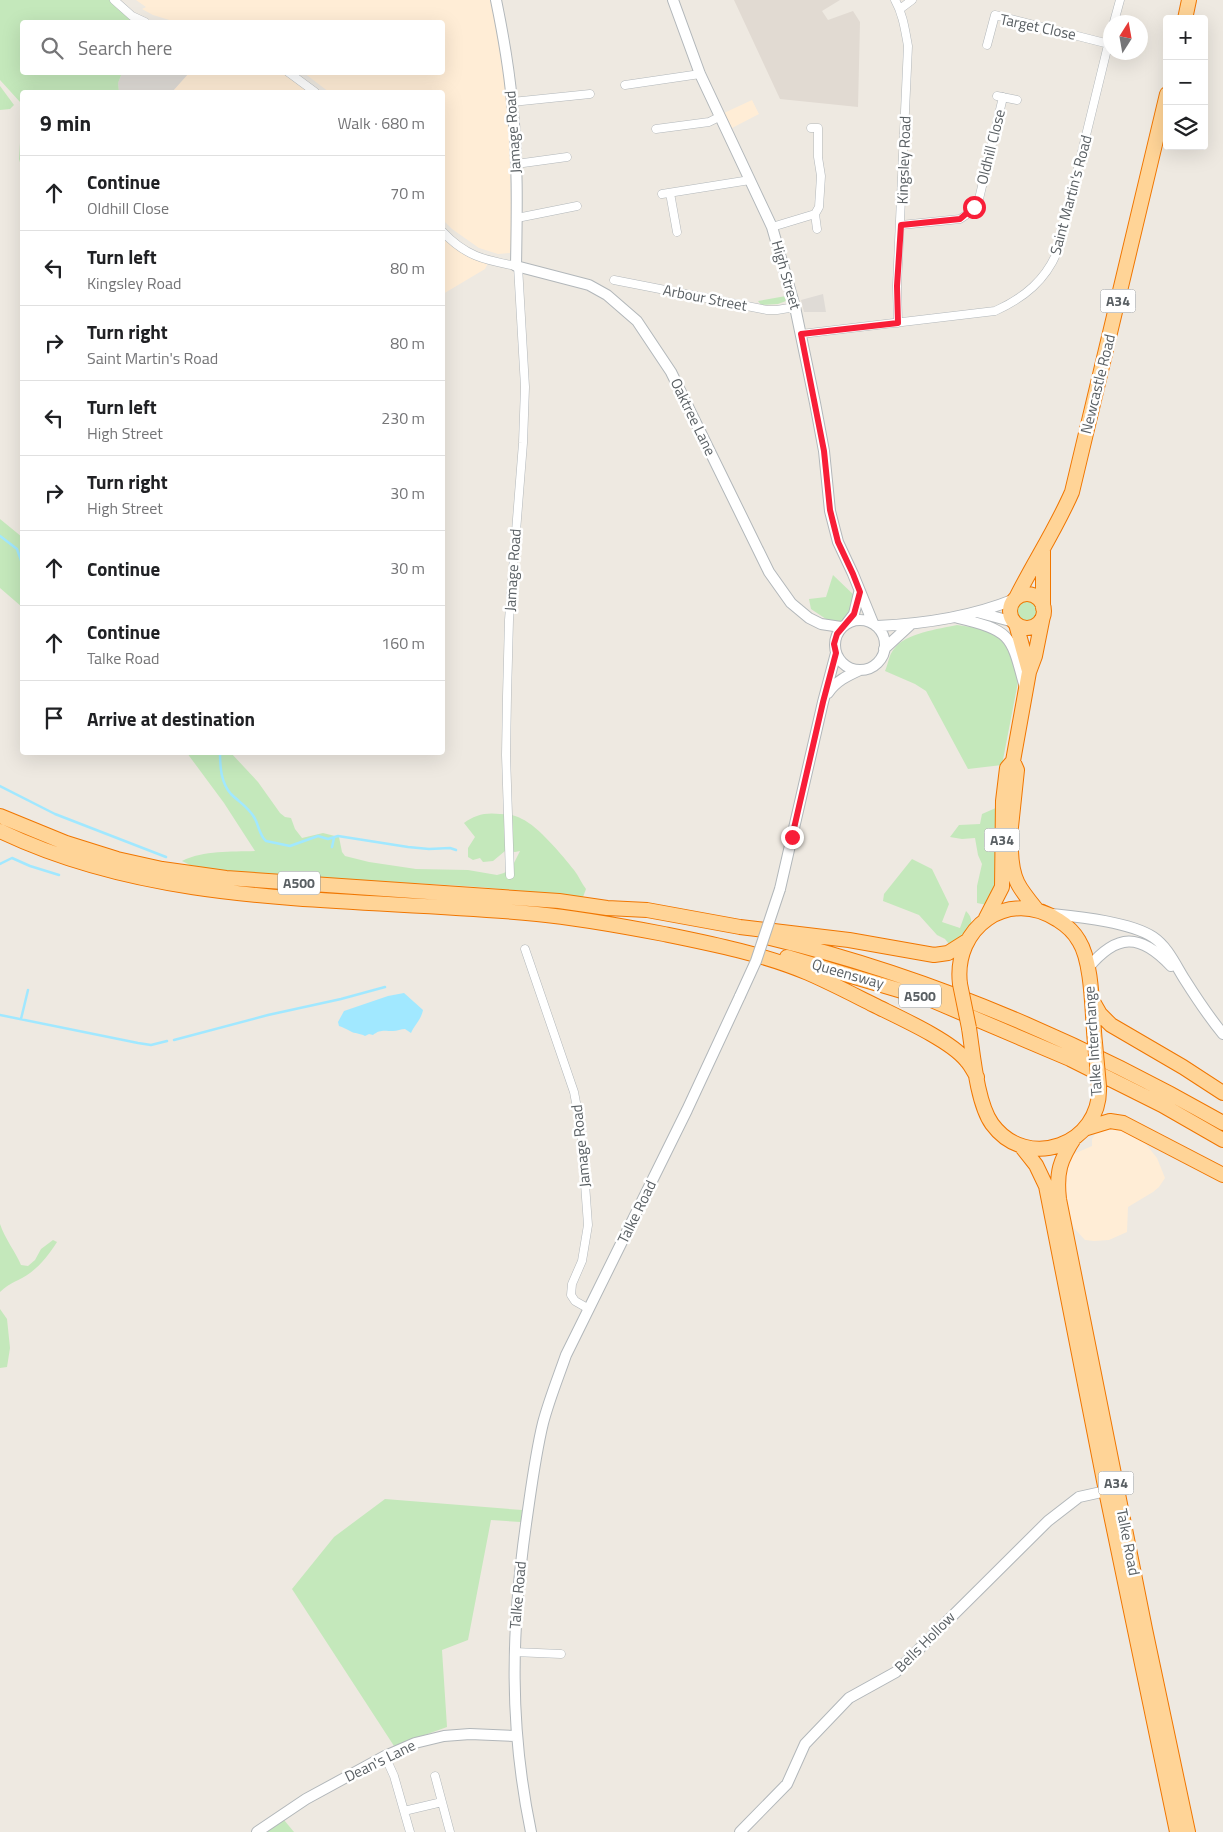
<!DOCTYPE html>
<meta charset="utf-8">
<style>
body{margin:0;font-family:"Titillium Web",sans-serif;background:#f2f2f2;color:#202124}
.controls{position:absolute;right:15px;top:15px;display:grid;overflow:hidden;border-radius:5px;box-shadow:0 5px 20px #0002}
.controls button{width:45px;height:45px;display:grid;place-items:center;padding:0;border:0;border-bottom:1px solid #e0e0e0;background:#fff;color:#202124;font:25px sans-serif}
.compass{position:absolute;left:1103px;top:15px;width:45px;height:45px;border-radius:50%;background:#fff;box-shadow:0 5px 20px #0002;rotate:11deg}
.stop{position:absolute;width:15px;height:15px;margin:-11px;border:4px solid #f81e38;border-radius:50%;background:#fff}
.stop.end{background:#f81e38;border-color:#fff;box-shadow:0 1px 5px #0008}
.list{margin:0;padding:0;list-style:none}
h2{display:flex;justify-content:space-between;align-items:center;height:65px;margin:0;padding:0 20px;font-size:21px}
h2 small{font-size:16px;font-weight:400;color:#757577}
.list li{display:grid;grid-template-columns:32px 1fr auto;gap:15px;align-items:center;box-sizing:border-box;height:75px;padding:0 20px;border-top:1px solid #e0e0e0}
.list b{display:block;font-size:19px;white-space:nowrap}
.list p{margin:0;font-size:16px;white-space:nowrap;color:#757577}
.list em{font-size:16px;font-style:normal;color:#757577}
.icon{flex:none;width:28px;height:28px;fill:none;stroke:currentColor;stroke-width:2;stroke-linecap:round;stroke-linejoin:round}
.map{position:relative;flex:none;width:1223px;height:1832px;overflow:hidden}
.search{position:absolute;background:#fff;box-shadow:0 5px 20px #0002;left:20px;top:20px;width:425px;height:55px;display:flex;align-items:center;gap:12px;box-sizing:border-box;padding:0 18px;border-radius:5px;color:#757577;font-size:19px}
.panel{position:absolute;background:#fff;box-shadow:0 5px 20px #0002;left:20px;top:90px;width:425px;height:665px;border-radius:5px}
.map>svg:first-child{display:block}
.commercial{fill:#ffedd6}
.industrial{fill:#dfdbd6}
.education{fill:#e1dad2}
.green{fill:#c4e8bb}
.water{fill:#a1e8ff}
.lines{fill:none;stroke-linecap:round;stroke-linejoin:round}
.stream{stroke:#a1e8ff;stroke-width:2.5}
.minor-casing{stroke:#b2b7ba;stroke-width:9}
.tertiary-casing{stroke:#b2b7ba;stroke-width:12}
.trunk-casing{stroke:#f07600;stroke-width:16}
.minor{stroke:#fff;stroke-width:8}
.tertiary{stroke:#fff;stroke-width:10}
.trunk{stroke:#ffd497;stroke-width:14}
.tertiary-bridge-casing{stroke:#b2b7ba;stroke-width:12;stroke-linecap:butt}
.trunk-bridge-casing{stroke:#f07600;stroke-width:16;stroke-linecap:butt}
.tertiary-bridge{stroke:#fff;stroke-width:10}
.trunk-bridge{stroke:#ffd497;stroke-width:14}
.route{stroke:#f81e38;stroke-width:6}
.labels{text-anchor:middle;stroke-width:5;stroke-linejoin:round;paint-order:stroke}
.shield{fill:#fff;stroke:#8c9092;stroke-width:1}
.shield-label{font-size:14px;font-weight:bold;fill:#5a6064}
.street-label{font-size:15px;fill:#5a6064;stroke:#fff}
</style>
<div class="map">
<svg width="1223" height="1832" viewBox="0 0 1223 1832">
<rect width="100%" height="100%" fill="#eee9e1"/>
<!-- commercial -->
<path class="commercial" d="M 136,0 L 491,0 L 502,56 L 508,103 L 512,240 L 510,253 L 498,254 L 479,248 L 452,229 L 443,220 L 442,92 L 329,92 L 304,73 L 442,72 L 442,22 L 176,22 L 153,15 L 142,9 L 146,7 Z
M 189,72 L 288,73 L 315,92 L 172,92 Z
M 752,100 L 759,114 L 732,128 L 724,113 Z
M 442,231 L 449,238 L 489,261 L 485,269 L 443,294 Z
M 1118,1128 L 1137,1133 L 1157,1158 L 1165,1178 L 1159,1187 L 1153,1192 L 1128,1207 L 1127,1232 L 1109,1240 L 1094,1241 L 1085,1240 L 1074,1228 L 1067,1207 L 1063,1179 L 1069,1158 L 1076,1153 L 1092,1146 L 1092,1139 L 1097,1131 Z"/>
<!-- industrial -->
<path class="industrial" d="M 122,73 L 189,73 L 172,92 L 119,92 L 118,83 Z
M 823,294 L 826,312 L 804,312 L 801,300 Z"/>
<!-- education -->
<path class="education" d="M 734,0 L 840,0 L 822,11 L 828,20 L 853,11 L 860,22 L 858,107 L 780,99 Z"/>
<!-- green -->
<path class="green" d="M 0,0 L 114,0 L 137,22 L 22,22 L 22,72 L 122,73 L 118,83 L 119,92 L 22,92 L 22,169 L 19,159 L 22,111 L 20,102 L 0,80 Z
M 0,86 L 14,105 L 10,109 L 0,110 Z
M 786,296 L 786,301 L 778,304 L 761,305 L 758,301 Z
M 0,519 L 22,537 L 22,607 L 0,588 Z
M 833,575 L 857,598 L 843,621 L 832,623 L 811,609 L 809,599 L 826,597 Z
M1016 611a11 11 0 1 1 22 0a11 11 0 1 1-22 0Z
M 957,625 L 985,629 L 998,635 L 1010,651 L 1018,682 L 1002,765 L 968,769 L 926,691 L 915,684 L 885,671 C 888,665 889,654 894,649 C 905,633 939,629 957,625 Z
M 187,753 L 231,753 L 258,782 L 280,813 L 285,817 L 291,818 L 295,829 L 302,838 L 323,833 L 339,837 L 342,852 L 345,856 L 369,862 L 416,869 L 468,870 L 497,875 L 504,873 L 512,867 L 520,851 L 515,852 L 505,851 L 493,861 L 483,862 L 480,858 L 473,860 L 468,857 L 468,848 L 475,837 L 464,823 C 474,815 486,812 500,814 C 507,814 515,815 522,819 C 538,826 563,856 574,870 C 579,876 581,883 586,889 L 583,897 L 579,898 C 489,884 398,884 307,877 C 268,875 229,873 190,865 L 182,861 C 204,850 231,852 255,851 L 224,803 Z
M 998,807 L 995,891 L 987,905 L 977,903 L 977,886 L 982,864 L 978,855 L 975,838 L 962,839 L 950,837 L 959,825 L 980,824 L 982,814 Z
M 912,859 L 932,869 L 949,904 L 942,922 L 960,928 L 966,911 C 980,924 963,939 952,948 L 945,939 L 937,935 L 919,915 L 883,901 L 884,894 Z
M 0,1224 C 5,1239 15,1251 21,1265 L 28,1266 L 35,1260 L 41,1249 L 53,1240 L 57,1242 C 50,1253 41,1265 30,1273 C 19,1281 10,1282 0,1292 Z
M 0,1309 L 7,1319 L 10,1348 L 7,1367 L 0,1368 Z
M 385,1499 L 522,1510 L 521,1522 L 491,1520 L 468,1640 L 442,1650 L 447,1727 L 394,1746 L 292,1589 L 334,1537 Z
M 284,1820 L 294,1832 L 262,1832 Z"/>
<!-- water -->
<path class="water" d="M 404,993 L 423,1010 C 421,1020 415,1024 411,1033 L 405,1029 C 401,1029 397,1031 393,1031 C 385,1031 380,1029 373,1035 L 369,1034 L 365,1036 C 360,1033 355,1034 350,1031 C 346,1029 343,1027 339,1026 L 338,1022 L 344,1011 L 388,996 Z"/>
<g class="lines">
<!-- stream -->
<path class="stream" d="M 0,536 L 17,549 L 22,563
M 220,752 C 220,767 221,783 231,794 C 239,802 248,807 254,817 C 259,825 259,835 266,841 L 290,846 L 318,836 L 328,839 L 338,836 L 408,847 L 429,849 L 450,848 L 456,850
M 0,786 L 55,814 L 166,857
M 332,847 L 334,838
M 0,864 L 12,858 L 30,866 L 59,875
M 0,1015 L 138,1043 L 151,1045 L 167,1041
M 21,1019 L 28,990
M 174,1040 L 268,1015 L 341,999 L 385,987"/>
<!-- minor casing -->
<g class="minor-casing">
<path id="minor" d="M 114,0 L 132,16 L 145,22
M 895,0 C 903,14 905,30 908,46 L 897,286 L 898,323
M 900,9 L 912,0
M 1114,22 L 1120,0
M 987,45 L 995,15 L 1109,44
M 288,72 L 315,92
M 625,85 L 700,74
M 997,96 L 1017,100
M 512,102 L 590,94
M 656,129 L 709,122 L 719,117
M 516,164 L 567,157
M 670,193 L 677,232
M 662,194 L 750,180
M 815,214 L 817,229
M 517,218 L 577,206
M 901,225 L 960,219 L 969,213 L 979,199 L 1003,97
M 772,227 L 815,214 L 819,207 L 821,176 L 818,157 L 818,128 L 811,128
M 442,231 C 465,256 484,260 516,266
M 614,280 L 767,310 L 777,310 L 795,307
M 801,334 L 995,311 C 1024,298 1046,280 1058,250 L 1110,37
M 510,875 L 506,755 L 507,696 L 509,620 L 523,443 L 525,387 L 518,266
M 525,949 L 574,1092 L 581,1129 L 588,1225 L 582,1261 L 572,1284 L 571,1295 L 575,1301 L 589,1309
M 514,1652 L 561,1654
M 385,1756 L 394,1776 L 410,1832
M 435,1776 L 450,1832
M 404,1811 L 442,1802"/>
</g>
<!-- tertiary casing -->
<g class="tertiary-casing">
<path id="tertiary" d="M 496,0 C 503,34 509,68 512,102 C 518,156 517,211 516,266 L 589,285 L 607,295 L 637,321 L 671,372 L 769,572 L 791,603 L 809,618 L 821,624 L 841,627
M 673,0 L 700,74 L 772,227 L 795,307 L 815,403 L 824,451 L 830,511 L 838,542 L 853,574 L 873,623
M 977,612 L 1014,622
M 958,618 C 1013,631 1011,636 1025,688
M835 645a25 25 0 1 1 50 0a25 25 0 1 1-50 0Z
M 847,623 L 854,614 L 859,593
M 877,626 C 924,624 971,617 1015,599
M 884,649 L 910,625
M 828,693 C 836,681 847,676 860,670
M 780,889 L 823,702 L 836,653
M 1052,914 C 1080,917 1130,922 1153,937 C 1168,947 1176,966 1185,980 C 1197,999 1209,1017 1223,1034
M 1088,968 C 1117,933 1140,933 1171,966
M 257,1832 L 306,1799 L 385,1756 L 415,1743 L 444,1736 L 470,1734 L 516,1736
M 531,1832 C 509,1726 511,1631 526,1524 C 531,1490 535,1456 543,1423 C 549,1400 558,1378 566,1355 L 687,1110 L 740,996
M 740,1832 L 787,1784 L 805,1744 L 849,1698 L 896,1672 L 1048,1521 L 1079,1497 L 1106,1491"/>
</g>
<!-- trunk casing -->
<g class="trunk-casing">
<path id="trunk" d="M 1185,19 L 1189,0
M 1043,551 L 1043,608
M1010 611a17 17 0 1 1 34 0a17 17 0 1 1-34 0Z
M 1016,598 C 1034,562 1056,529 1072,492 L 1167,94
M 1016,624 L 1029,671
M 0,816 L 66,843 L 117,859 L 162,869 L 226,878 L 559,901 L 607,908 L 647,910 L 740,927 L 849,940 L 934,955 L 948,953 L 967,941
M 1011,827 L 1017,770 L 1013,761
M 0,831 C 167,911 357,896 537,914 C 580,918 622,926 664,934 C 713,944 763,954 808,973 C 831,983 852,994 874,1005 C 898,1017 950,1040 966,1060 C 971,1065 974,1072 977,1077
M 1011,851 C 1012,880 1019,888 1037,910
M 986,918 L 1002,887 L 1003,801 L 1007,768 L 1013,761 L 1029,672 L 1035,656 L 1043,616
M 770,938 C 929,976 1081,1042 1223,1123
M 787,957 L 929,999 L 1070,1059 L 1162,1105 L 1223,1140
M 960,984 C 953,928 1008,887 1058,920 C 1066,925 1074,932 1079,941 C 1093,963 1092,1016 1095,1043
M 1092,1000 L 1100,1014 L 1111,1025 L 1183,1067 L 1223,1093
M 969,1028 C 973,1054 977,1103 992,1124 C 1027,1172 1102,1145 1099,1086
M 1087,1128 L 1110,1121 L 1123,1123 L 1223,1175
M 1075,1137 C 1060,1160 1056,1172 1059,1199 L 1145,1629 L 1188,1832
M 1021,1146 L 1036,1165 L 1046,1186 L 1106,1491 L 1177,1832"/>
</g>
<!-- minor -->
<use href="#minor" class="minor"/>
<!-- tertiary -->
<use href="#tertiary" class="tertiary"/>
<!-- trunk -->
<use href="#trunk" class="trunk"/>
<!-- tertiary-bridge casing -->
<g class="tertiary-bridge-casing">
<path id="tertiary-bridge" d="M 740,996 L 756,961 L 780,889"/>
</g>
<!-- trunk-bridge casing -->
<g class="trunk-bridge-casing">
<path id="trunk-bridge" d="M 960,984 L 969,1028
M 1095,1043 L 1099,1086"/>
</g>
<!-- tertiary-bridge -->
<use href="#tertiary-bridge" class="tertiary-bridge"/>
<!-- trunk-bridge -->
<use href="#trunk-bridge" class="trunk-bridge"/>
</g>
<g class="lines">
<!-- route -->
<path class="route" d="M 792,837 L 823,702 L 836,653 L 834,644 L 837,634 L 854,614 L 860,592 L 853,574 L 838,542 L 830,510 L 824,451 L 801,334 L 898,323 L 897,286 L 901,225 L 960,219 L 974,207"/>
</g>
<g class="labels">
<!-- shield labels -->
<g class="shield">
<rect x="1100.5" y="289.5" width="35" height="23" rx="4"/>
<rect x="984.5" y="828.5" width="35" height="23" rx="4"/>
<rect x="278" y="871.5" width="42" height="23" rx="4"/>
<rect x="899" y="984.5" width="42" height="23" rx="4"/>
<rect x="1098.5" y="1471.5" width="35" height="23" rx="4"/>
</g>
<g class="shield-label">
<text x="1118" y="306">A34</text>
<text x="1002" y="845">A34</text>
<text x="299" y="888">A500</text>
<text x="920" y="1001">A500</text>
<text x="1116" y="1488">A34</text>
</g>
<!-- street labels -->
<g class="street-label">
<text transform="translate(1038 27) rotate(12)" y="5">Target Close</text>
<text transform="translate(513 132) rotate(-94)" y="5">Jamage Road</text>
<text transform="translate(991 147) rotate(-76)" y="5">Oldhill Close</text>
<text transform="translate(904 160) rotate(-88)" y="5">Kingsley Road</text>
<text transform="translate(1071 195) rotate(-75)" y="5">Saint Martin's Road</text>
<text transform="translate(786 275) rotate(74)" y="5">High Street</text>
<text transform="translate(705 298) rotate(11)" y="5">Arbour Street</text>
<text transform="translate(1098 384) rotate(-76)" y="5">Newcastle Road</text>
<text transform="translate(693 417) rotate(64)" y="5">Oaktree Lane</text>
<text transform="translate(513 570) rotate(-86)" y="5">Jamage Road</text>
<text transform="translate(848 974) rotate(16)" y="5">Queensway</text>
<text transform="translate(1093 1041) rotate(-94)" y="5">Talke Interchange</text>
<text transform="translate(581 1146) rotate(-96)" y="5">Jamage Road</text>
<text transform="translate(637 1212) rotate(-64)" y="5">Talke Road</text>
<text transform="translate(1128 1542) rotate(79)" y="5">Talke Road</text>
<text transform="translate(518 1595) rotate(-85)" y="5">Talke Road</text>
<text transform="translate(925 1642) rotate(-45)" y="5">Bells Hollow</text>
<text transform="translate(380 1761) rotate(-26)" y="5">Dean's Lane</text>
</g>
</g>
</svg>
<div class="controls">
<button>+</button>
<button>−</button>
<button><svg class="icon" aria-label="layers" viewBox="0 0 24 24"><path d="M12 4l9 5-9 5-9-5zM3 14l9 5 9-5"/></svg></button>
</div>
<svg class="compass" viewBox="-18 -18 36 36"><path d="M0-13l5 13h-10z" fill="#e53935"/><path d="M0 13l5-13h-10z" fill="#757577"/></svg>
<div class="stop" style="left:974px;top:207px"></div>
<div class="stop end" style="left:792px;top:837px"></div>
<div class="search"><svg class="icon" aria-label="search" viewBox="0 0 24 24"><circle cx="10" cy="10" r="6"/><path d="M15 15l6 6"/></svg>Search here</div>
<section class="panel">
<h2>9 min<small>Walk · 680 m</small></h2>
<ul class="list">
<li><svg class="icon" aria-label="ahead" viewBox="0 0 24 24"><path d="M12 20V5M6 11l6-6 6 6"/></svg><div><b>Continue</b><p>Oldhill Close</p></div><em>70 m</em></li>
<li><svg class="icon" aria-label="left" viewBox="0 0 24 24"><path d="M17 20v-9H6M10 6l-5 5 5 5"/></svg><div><b>Turn left</b><p>Kingsley Road</p></div><em>80 m</em></li>
<li><svg class="icon" aria-label="right" viewBox="0 0 24 24"><path d="M7 20v-9h11M14 6l5 5-5 5"/></svg><div><b>Turn right</b><p>Saint Martin's Road</p></div><em>80 m</em></li>
<li><svg class="icon" aria-label="left" viewBox="0 0 24 24"><path d="M17 20v-9H6M10 6l-5 5 5 5"/></svg><div><b>Turn left</b><p>High Street</p></div><em>230 m</em></li>
<li><svg class="icon" aria-label="right" viewBox="0 0 24 24"><path d="M7 20v-9h11M14 6l5 5-5 5"/></svg><div><b>Turn right</b><p>High Street</p></div><em>30 m</em></li>
<li><svg class="icon" aria-label="ahead" viewBox="0 0 24 24"><path d="M12 20V5M6 11l6-6 6 6"/></svg><div><b>Continue</b></div><em>30 m</em></li>
<li><svg class="icon" aria-label="ahead" viewBox="0 0 24 24"><path d="M12 20V5M6 11l6-6 6 6"/></svg><div><b>Continue</b><p>Talke Road</p></div><em>160 m</em></li>
<li><svg class="icon" aria-label="arrive" viewBox="0 0 24 24"><path d="M6 21V4h12l-3 4 3 4H6"/></svg><div><b>Arrive at destination</b></div></li>
</ul>
</section>
</div>
